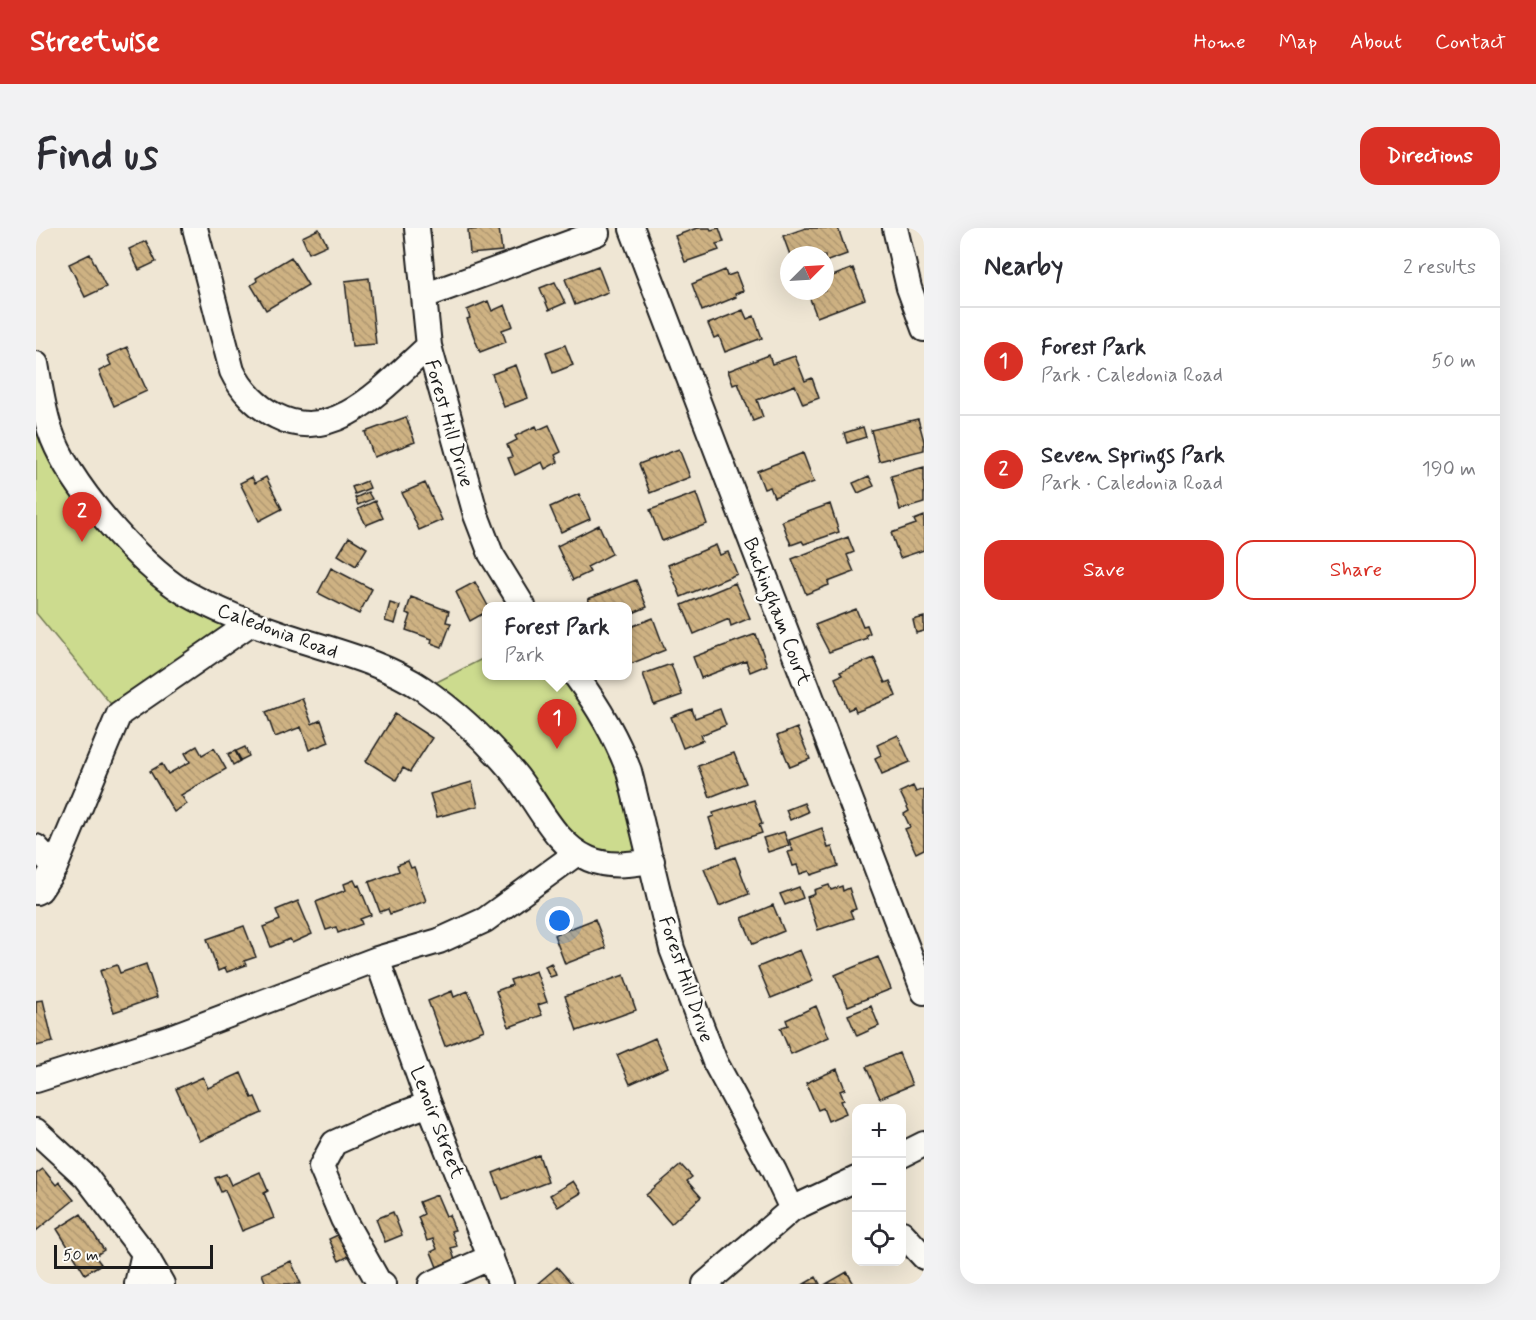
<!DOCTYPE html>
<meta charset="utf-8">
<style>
body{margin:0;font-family:Mynerve,sans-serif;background:#f2f2f3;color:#2b2b33}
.controls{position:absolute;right:18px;bottom:18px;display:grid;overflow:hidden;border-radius:12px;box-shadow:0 6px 24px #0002}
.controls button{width:54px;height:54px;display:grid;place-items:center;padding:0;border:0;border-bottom:2px solid #e1e1e2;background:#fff;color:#2b2b33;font:30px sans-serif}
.compass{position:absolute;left:744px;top:18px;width:54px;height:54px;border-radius:50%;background:#fff;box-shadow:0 6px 24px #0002;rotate:66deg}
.scale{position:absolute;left:18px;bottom:15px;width:159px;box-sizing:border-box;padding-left:6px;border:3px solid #1c1c1c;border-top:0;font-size:16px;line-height:21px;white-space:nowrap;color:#1c1c1c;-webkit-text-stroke:4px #fdfcf7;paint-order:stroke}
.you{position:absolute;left:524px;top:693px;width:21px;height:21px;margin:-15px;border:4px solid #fff;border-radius:50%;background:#1a73e8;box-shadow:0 0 0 9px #1a73e833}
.badge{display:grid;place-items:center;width:39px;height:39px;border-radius:50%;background:#d93025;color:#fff;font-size:20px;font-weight:700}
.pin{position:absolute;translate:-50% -50px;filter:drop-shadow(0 2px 3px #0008)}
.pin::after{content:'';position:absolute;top:32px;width:21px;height:18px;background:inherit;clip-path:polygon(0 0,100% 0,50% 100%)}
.popup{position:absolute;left:446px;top:374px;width:150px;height:78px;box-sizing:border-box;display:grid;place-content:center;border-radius:12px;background:#fff;filter:drop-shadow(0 2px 4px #0005);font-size:20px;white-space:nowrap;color:#7c7c81}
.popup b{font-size:22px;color:#2b2b33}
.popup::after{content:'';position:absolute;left:50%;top:100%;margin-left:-12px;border:12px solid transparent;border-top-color:#fff}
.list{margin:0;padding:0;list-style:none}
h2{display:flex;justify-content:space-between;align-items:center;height:78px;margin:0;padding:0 24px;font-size:26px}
h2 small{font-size:20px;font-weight:400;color:#7c7c81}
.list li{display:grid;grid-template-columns:39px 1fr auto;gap:18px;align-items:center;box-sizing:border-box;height:108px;padding:0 24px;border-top:2px solid #e1e1e2}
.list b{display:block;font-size:22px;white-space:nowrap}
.list p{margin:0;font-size:20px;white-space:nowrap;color:#7c7c81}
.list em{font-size:20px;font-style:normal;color:#7c7c81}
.actions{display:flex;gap:12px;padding:18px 24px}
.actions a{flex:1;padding:14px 0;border:2px solid #d93025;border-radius:18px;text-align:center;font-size:21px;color:#d93025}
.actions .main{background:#d93025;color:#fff}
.icon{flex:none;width:33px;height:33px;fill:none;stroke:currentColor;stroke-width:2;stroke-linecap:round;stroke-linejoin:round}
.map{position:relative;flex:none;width:888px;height:1056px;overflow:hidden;border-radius:18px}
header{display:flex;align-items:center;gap:36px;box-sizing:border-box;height:84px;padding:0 30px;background:#d93025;color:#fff}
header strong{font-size:28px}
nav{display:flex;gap:33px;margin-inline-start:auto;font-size:21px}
.intro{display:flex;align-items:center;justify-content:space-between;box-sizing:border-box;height:144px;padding:0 36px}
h1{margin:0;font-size:42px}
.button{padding:15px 27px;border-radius:18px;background:#d93025;color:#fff;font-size:21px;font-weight:700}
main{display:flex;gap:36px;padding:0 36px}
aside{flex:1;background:#fff;border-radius:18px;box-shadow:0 6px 24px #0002}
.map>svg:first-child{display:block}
.park{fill:#ccdb8e;stroke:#747c55;stroke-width:1.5}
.building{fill:url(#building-back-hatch);stroke:#1c1c1c;stroke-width:1.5}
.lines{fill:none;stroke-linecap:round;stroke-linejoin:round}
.minor-casing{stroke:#1c1c1c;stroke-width:28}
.minor{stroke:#fdfcf7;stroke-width:24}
.labels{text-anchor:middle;stroke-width:4.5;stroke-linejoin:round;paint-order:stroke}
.street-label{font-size:20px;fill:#1c1c1c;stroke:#fdfcf7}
</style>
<header>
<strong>Streetwise</strong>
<nav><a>Home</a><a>Map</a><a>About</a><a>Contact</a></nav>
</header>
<div class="intro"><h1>Find us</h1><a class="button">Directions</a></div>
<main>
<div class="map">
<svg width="888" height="1056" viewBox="0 0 888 1056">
<defs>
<pattern id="building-back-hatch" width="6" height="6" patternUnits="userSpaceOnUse" patternTransform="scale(1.5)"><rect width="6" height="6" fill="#ceb283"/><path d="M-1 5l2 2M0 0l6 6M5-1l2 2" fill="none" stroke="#b09871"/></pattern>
</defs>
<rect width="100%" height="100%" fill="#efe6d4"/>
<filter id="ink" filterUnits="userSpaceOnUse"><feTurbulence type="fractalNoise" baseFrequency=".0167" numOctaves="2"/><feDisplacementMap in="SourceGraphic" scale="12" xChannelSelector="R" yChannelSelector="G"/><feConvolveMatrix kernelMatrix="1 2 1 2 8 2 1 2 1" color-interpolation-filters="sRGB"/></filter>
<g filter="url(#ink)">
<!-- park -->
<path class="park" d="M 0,136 L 14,202 L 123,345 L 215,395 L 83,486 L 0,385 Z
M 450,429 L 450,448 L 540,448 L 564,482 L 616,633 L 566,635 L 387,461 Z"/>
<!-- building -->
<path class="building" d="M 463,0 L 466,23 L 434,26 L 432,2 Z
M 661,0 L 674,0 L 675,2 L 683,0 L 688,14 L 680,16 L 683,22 L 649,34 L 639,8 Z
M 770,0 L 802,0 L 811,26 L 789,34 L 789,27 L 779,27 L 778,25 L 772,27 L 754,27 L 747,8 Z
M 283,1 L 291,17 L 273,25 L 266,9 Z
M 110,13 L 120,34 L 103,42 L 93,21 Z
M 54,26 L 70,59 L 49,69 L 33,36 Z
M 255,29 L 272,57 L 230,82 L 215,57 L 221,53 L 220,50 Z
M 562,38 L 572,64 L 539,77 L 529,51 Z
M 817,40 L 829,71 L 781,89 L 771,63 L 789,63 L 789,51 Z
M 689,42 L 691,48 L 700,45 L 707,63 L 699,66 L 700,69 L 666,83 L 656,56 Z
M 333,50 L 340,116 L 316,118 L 309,53 Z
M 519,54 L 529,75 L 513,82 L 504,60 Z
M 452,73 L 456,83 L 469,77 L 477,98 L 466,102 L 470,114 L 444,124 L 431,91 L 434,90 L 431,82 Z
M 707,82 L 711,91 L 718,88 L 726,110 L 689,124 L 683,108 L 678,110 L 672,96 Z
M 529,117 L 537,137 L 517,145 L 510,124 Z
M 91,119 L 111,163 L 78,178 L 63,143 L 75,137 L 71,128 Z
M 733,127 L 736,136 L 759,128 L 769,153 L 776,150 L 783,170 L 767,176 L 759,157 L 721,172 L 727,189 L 717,193 L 702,155 L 697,157 L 692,143 Z
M 480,137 L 492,170 L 468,179 L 456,146 Z
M 370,189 L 379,214 L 338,229 L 329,204 Z
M 882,191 L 888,213 L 888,222 L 843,233 L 835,202 Z
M 513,197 L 525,224 L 519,227 L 522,234 L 509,241 L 506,234 L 479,247 L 472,230 L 476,229 L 471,217 L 481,212 L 479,208 L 500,198 L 502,202 Z
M 827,199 L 830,209 L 811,215 L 808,205 Z
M 643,221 L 654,249 L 614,265 L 603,236 Z
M 767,225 L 778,254 L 738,269 L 734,259 L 728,261 L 721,243 Z
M 888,239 L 888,275 L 864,282 L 855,248 Z
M 833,248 L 838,258 L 822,265 L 817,255 Z
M 216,249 L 219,255 L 230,249 L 246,281 L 223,293 L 204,255 Z
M 331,253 L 334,260 L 319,266 L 316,259 Z
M 389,255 L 406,292 L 383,302 L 366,265 Z
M 332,264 L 336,271 L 322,277 L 319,270 Z
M 660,265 L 671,296 L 626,313 L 614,282 Z
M 543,266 L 554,291 L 525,304 L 514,279 Z
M 339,273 L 347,290 L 330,297 L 322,281 Z
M 794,276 L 803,304 L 768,316 L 766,313 L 755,317 L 746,293 Z
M 888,288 L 888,322 L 864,330 L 855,305 L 880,296 L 878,292 Z
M 563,297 L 576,326 L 551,339 L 554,344 L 537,352 L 521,318 Z
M 313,309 L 331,320 L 320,338 L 302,327 Z
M 812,309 L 818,324 L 811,327 L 818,344 L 792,354 L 793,357 L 770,366 L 756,331 Z
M 680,317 L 684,327 L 692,324 L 701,346 L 645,369 L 632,337 Z
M 295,340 L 336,361 L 323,386 L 282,365 Z
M 600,352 L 611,379 L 592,387 L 592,378 L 555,378 L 552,371 Z
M 439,354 L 452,378 L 450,384 L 434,393 L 420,364 Z
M 699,355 L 714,390 L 695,398 L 693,391 L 658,406 L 646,377 Z
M 375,369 L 413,383 L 410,394 L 415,395 L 406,419 L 395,415 L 396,411 L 370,402 L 375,387 L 370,385 Z
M 354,375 L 364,378 L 359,396 L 349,393 Z
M 820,381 L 827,398 L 831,397 L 834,405 L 830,407 L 831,410 L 793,424 L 779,397 Z
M 888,389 L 888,403 L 880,405 L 877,392 Z
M 617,390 L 629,422 L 592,437 L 592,400 Z
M 720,406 L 731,437 L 714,444 L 710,433 L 665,450 L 657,429 Z
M 838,430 L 849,455 L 854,453 L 860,468 L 820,484 L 818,479 L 812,482 L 799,450 L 806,447 L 804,444 Z
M 635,436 L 646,467 L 618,477 L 607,446 Z
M 266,470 L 276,496 L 285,492 L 293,514 L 273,522 L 265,499 L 239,509 L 230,484 Z
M 656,481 L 659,490 L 684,481 L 690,497 L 665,507 L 667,512 L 647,520 L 635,489 Z
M 359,486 L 396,510 L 374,544 L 367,540 L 360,552 L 330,533 Z
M 761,500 L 774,531 L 754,539 L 741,508 Z
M 862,507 L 874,534 L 846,546 L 839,530 L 845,527 L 841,517 Z
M 161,518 L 166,527 L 178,520 L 190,541 L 145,567 L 151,576 L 138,584 L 114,543 L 126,536 L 132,546 L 154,534 L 149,525 Z
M 209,519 L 213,528 L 205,532 L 200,523 Z
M 199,523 L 204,533 L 197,537 L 192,526 Z
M 698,525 L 710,555 L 674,569 L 662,538 Z
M 436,554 L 442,578 L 401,589 L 394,566 Z
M 877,558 L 880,564 L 888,561 L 888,621 L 880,625 L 869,601 L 874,599 L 868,586 L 873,583 L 864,564 Z
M 718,572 L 726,596 L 723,597 L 726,605 L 682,619 L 673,590 L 678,588 L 677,585 Z
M 768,575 L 772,584 L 754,592 L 750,582 Z
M 786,600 L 792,620 L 796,619 L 802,638 L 775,647 L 773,643 L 764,646 L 761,637 L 757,638 L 752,624 L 757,623 L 753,612 Z
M 748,604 L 753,617 L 732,624 L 727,610 Z
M 699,629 L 713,666 L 683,678 L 668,641 Z
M 372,633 L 375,640 L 378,639 L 390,673 L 354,686 L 352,681 L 344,684 L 333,654 L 363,643 L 361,637 Z
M 318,652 L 321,658 L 323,657 L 335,687 L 324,691 L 326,696 L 302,705 L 300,699 L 290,702 L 280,674 L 310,662 L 308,656 Z
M 793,657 L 795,662 L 806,658 L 807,663 L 813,660 L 820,681 L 814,683 L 817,690 L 782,702 L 771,669 L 779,666 L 778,662 Z
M 763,659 L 767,670 L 749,677 L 744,666 Z
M 262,673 L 276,706 L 256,715 L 254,711 L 235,719 L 227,699 L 244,692 L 240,682 Z
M 737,677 L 748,703 L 717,716 L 706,690 Z
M 559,691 L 570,720 L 529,736 L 518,707 Z
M 208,698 L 220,729 L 208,733 L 210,737 L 191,744 L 189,740 L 182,743 L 171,711 Z
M 764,722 L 777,753 L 735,770 L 722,739 Z
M 842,729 L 855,761 L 812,778 L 799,747 Z
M 515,735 L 520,747 L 514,749 L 509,738 Z
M 110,736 L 121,769 L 78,784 L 64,743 L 81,737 L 84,745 Z
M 500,743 L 511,774 L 502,777 L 506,787 L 473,799 L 460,763 L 476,757 L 474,752 Z
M 588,747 L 600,782 L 541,803 L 529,768 Z
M 416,763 L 418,769 L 432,763 L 448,802 L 409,818 L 392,773 Z
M 7,772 L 17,814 L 0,818 L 0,773 Z
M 780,778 L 793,809 L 755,826 L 744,800 L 752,797 L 750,792 Z
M 835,778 L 843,798 L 821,808 L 812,787 Z
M 619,810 L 632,839 L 594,856 L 581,827 Z
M 863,825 L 876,857 L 844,870 L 830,839 Z
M 801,841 L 809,861 L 804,863 L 808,872 L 805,873 L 810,885 L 792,893 L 787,880 L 782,882 L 770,855 Z
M 205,845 L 216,870 L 219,869 L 226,885 L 164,913 L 140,861 L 167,849 L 172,860 Z
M 503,927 L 512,954 L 467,971 L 457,945 Z
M 645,937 L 656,949 L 651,953 L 665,969 L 635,996 L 610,967 Z
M 7,941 L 20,957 L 23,954 L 38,972 L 0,1003 L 0,946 Z
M 224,944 L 232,963 L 228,965 L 238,990 L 206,1003 L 189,962 L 185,964 L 179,950 L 190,946 L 195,957 Z
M 537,953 L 545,965 L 522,979 L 514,967 Z
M 401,967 L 410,988 L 413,987 L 419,1002 L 415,1003 L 421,1018 L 415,1020 L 419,1032 L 401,1039 L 395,1024 L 401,1021 L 397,1011 L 391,1013 L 382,989 L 388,986 L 383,974 Z
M 357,984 L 366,1007 L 349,1014 L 340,991 Z
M 45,986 L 68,1022 L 59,1028 L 65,1036 L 49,1046 L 21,1001 Z
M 312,1002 L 322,1024 L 303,1033 L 293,1011 Z
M 255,1033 L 265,1056 L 230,1056 L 226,1046 Z
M 521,1039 L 536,1056 L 501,1056 Z
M 811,1044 L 818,1056 L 790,1056 Z
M 780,1049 L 784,1056 L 768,1056 Z"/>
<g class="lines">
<!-- minor casing -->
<g class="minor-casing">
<path id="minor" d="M 159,0 L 196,143 C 205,162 221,179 240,188 C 300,219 352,154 393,118
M 381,0 L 393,118 L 440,287 L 455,326 L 487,378
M 859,0 L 873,60 L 888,101
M 596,1 L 888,764
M 388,68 L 561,5
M 0,136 C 4,158 7,181 14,202 C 31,254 102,336 148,364 C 181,383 217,396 252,408 C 297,423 347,434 387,461 C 420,484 451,513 477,544 C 501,572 517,616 553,631 C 574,640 595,636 616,633
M 540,448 C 562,478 580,508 593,543 L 636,721 L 679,834 L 738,943 L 756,981
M 0,619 L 19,639
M 0,664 L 4,662 L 19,639 L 83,486 L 215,395
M 341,731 L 393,876 L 465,1056
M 0,852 L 132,810 L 341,731 L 403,713 L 449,692 L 541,625
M 0,903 L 50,949 L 108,1025 L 126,1056
M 866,927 L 888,916
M 866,1005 L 888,1029
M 101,1056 L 108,1025
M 347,1056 L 342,1053 L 307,991 L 285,939 L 298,915 L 347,893 L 393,876
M 395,1056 L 455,1029
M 669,1056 L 756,981 L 820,951"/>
</g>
<!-- minor -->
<use href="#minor" class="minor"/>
</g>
</g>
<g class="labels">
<!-- street labels -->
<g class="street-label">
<text transform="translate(414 195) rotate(74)" y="7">Forest Hill Drive</text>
<text transform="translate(742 383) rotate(69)" y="7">Buckingham Court</text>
<text transform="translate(242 402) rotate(20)" y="7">Caledonia Road</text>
<text transform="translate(651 751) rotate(71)" y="7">Forest Hill Drive</text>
<text transform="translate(402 894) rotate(69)" y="7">Lenoir Street</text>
</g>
</g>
</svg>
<div class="controls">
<button>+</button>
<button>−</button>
<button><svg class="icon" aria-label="locate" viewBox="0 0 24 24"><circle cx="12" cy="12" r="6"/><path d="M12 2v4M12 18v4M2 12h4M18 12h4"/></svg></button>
</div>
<svg class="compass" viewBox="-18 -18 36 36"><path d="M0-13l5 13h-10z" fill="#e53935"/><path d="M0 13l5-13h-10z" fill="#7c7c81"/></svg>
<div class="scale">50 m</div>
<div class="you"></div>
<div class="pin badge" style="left:521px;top:521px">1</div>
<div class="popup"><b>Forest Park</b>Park</div>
<div class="pin badge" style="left:46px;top:314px">2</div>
</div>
<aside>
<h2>Nearby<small>2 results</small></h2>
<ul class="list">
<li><span class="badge">1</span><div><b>Forest Park</b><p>Park · Caledonia Road</p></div><em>50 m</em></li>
<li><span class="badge">2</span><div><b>Seven Springs Park</b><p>Park · Caledonia Road</p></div><em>190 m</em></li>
</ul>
<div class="actions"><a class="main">Save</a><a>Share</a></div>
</aside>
</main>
